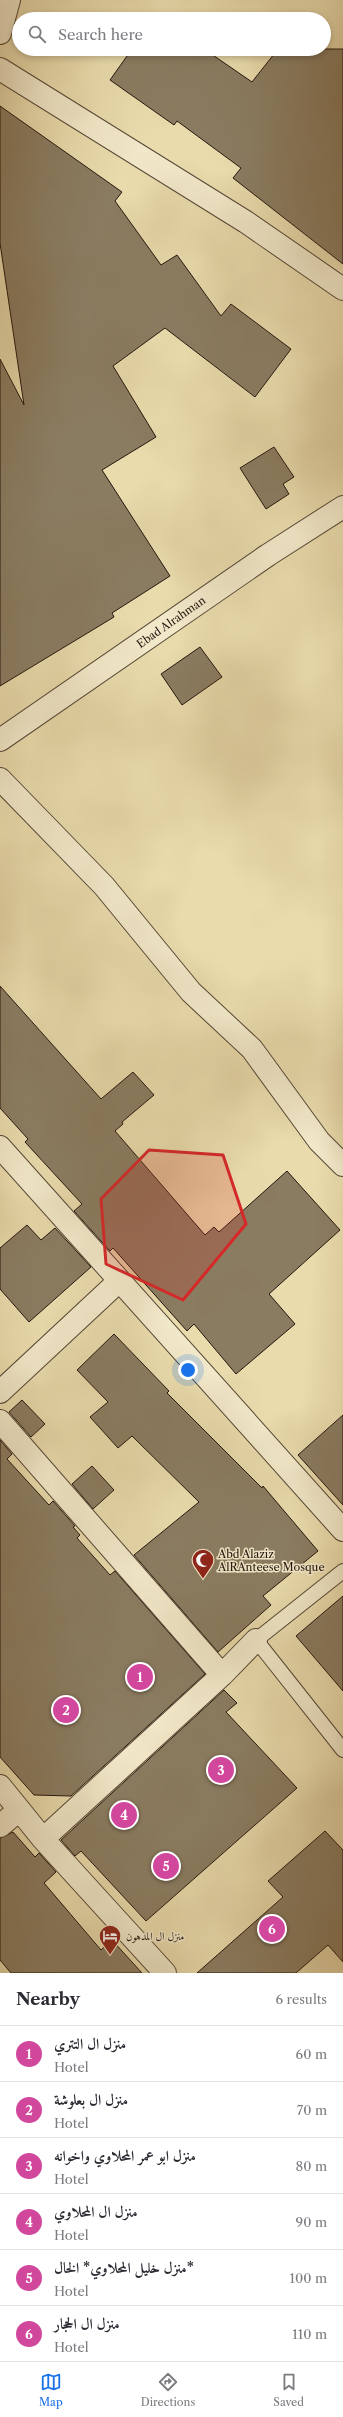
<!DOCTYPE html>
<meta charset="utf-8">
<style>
body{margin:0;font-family:"Libre Caslon Text",Amiri,serif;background:#f2f2f3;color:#2b2b33}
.you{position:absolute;left:188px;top:1370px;width:14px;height:14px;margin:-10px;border:3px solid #fff;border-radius:50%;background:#1a73e8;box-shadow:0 0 0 6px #1a73e833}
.badge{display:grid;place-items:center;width:26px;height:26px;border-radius:50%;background:#1a73e8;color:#fff;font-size:13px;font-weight:700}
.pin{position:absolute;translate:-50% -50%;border:2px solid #fff;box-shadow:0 1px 4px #0006}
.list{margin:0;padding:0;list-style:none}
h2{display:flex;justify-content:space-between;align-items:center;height:52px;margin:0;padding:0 16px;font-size:17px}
h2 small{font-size:13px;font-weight:400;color:#7c7c81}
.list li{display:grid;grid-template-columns:26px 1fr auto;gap:12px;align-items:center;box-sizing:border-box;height:56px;padding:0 16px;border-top:1px solid #e1e1e2}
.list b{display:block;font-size:15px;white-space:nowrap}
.list p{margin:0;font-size:13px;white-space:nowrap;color:#7c7c81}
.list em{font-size:13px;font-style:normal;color:#7c7c81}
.icon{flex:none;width:22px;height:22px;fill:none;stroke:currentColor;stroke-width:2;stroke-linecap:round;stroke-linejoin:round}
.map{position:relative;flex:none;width:343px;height:1973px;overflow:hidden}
.search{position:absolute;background:#fff;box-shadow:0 2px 6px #0003;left:12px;right:12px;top:12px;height:44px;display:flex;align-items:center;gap:10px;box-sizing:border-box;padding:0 14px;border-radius:22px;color:#7c7c81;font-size:15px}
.sheet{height:388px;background:#fff}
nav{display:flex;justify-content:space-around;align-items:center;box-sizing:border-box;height:56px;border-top:1px solid #e1e1e2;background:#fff;font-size:11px;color:#7c7c81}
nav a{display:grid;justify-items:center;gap:2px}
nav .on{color:#1a73e8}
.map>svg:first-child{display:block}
.building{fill:#8a7c61;stroke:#24160f}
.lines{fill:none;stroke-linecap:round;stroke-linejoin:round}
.service-casing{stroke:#554736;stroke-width:16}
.minor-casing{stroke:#554736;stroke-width:24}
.tertiary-casing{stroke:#554736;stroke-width:24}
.service{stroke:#f1e8c9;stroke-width:14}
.minor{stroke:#f1e8c9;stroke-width:22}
.tertiary{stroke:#f1e8c9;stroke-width:22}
.marked{fill:#d62828;fill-opacity:0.2;stroke:#d62828;stroke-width:3;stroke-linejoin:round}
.labels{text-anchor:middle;stroke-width:3;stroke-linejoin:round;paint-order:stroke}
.street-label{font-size:11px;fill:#24160f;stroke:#f1e8c9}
.poi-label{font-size:11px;fill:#24160f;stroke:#f1e8c9;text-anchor:start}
</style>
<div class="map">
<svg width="343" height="1973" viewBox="0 0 343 1973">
<rect width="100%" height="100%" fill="#e9dbac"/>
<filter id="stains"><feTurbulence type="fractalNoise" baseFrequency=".005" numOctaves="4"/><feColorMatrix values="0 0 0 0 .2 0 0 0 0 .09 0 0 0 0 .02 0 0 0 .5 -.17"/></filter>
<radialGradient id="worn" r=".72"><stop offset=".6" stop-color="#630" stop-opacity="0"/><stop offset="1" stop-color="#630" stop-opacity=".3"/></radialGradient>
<!-- building -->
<path class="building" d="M 132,49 L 204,49 L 252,82 L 278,49 L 343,49 L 343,264 L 233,178 L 241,168 L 177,121 L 174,125 L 110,80 Z
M 0,106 L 122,192 L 115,201 L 161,265 L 177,255 L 221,316 L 231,304 L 291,349 L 255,397 L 165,328 L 113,366 L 156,437 L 102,470 L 170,576 L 112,613 L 114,617 L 0,686 L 0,359 L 24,405 L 0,243 Z
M 274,447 L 294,477 L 283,484 L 289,494 L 266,509 L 240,468 Z
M 200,647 L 222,677 L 182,705 L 161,674 Z
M 0,986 L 101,1099 L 133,1072 L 154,1095 L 122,1122 L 123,1124 L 115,1131 L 205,1235 L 214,1227 L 219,1232 L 287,1171 L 340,1230 L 269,1294 L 295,1324 L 236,1374 L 194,1324 L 187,1331 L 113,1248 L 110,1251 L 74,1211 L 82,1204 L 25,1142 L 28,1139 L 0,1108 Z
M 27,1225 L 41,1240 L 55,1228 L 91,1267 L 29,1322 L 0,1289 L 0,1248 Z
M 114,1334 L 169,1391 L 167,1393 L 262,1488 L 263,1486 L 318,1551 L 263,1596 L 271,1605 L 218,1652 L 134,1555 L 199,1502 L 132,1436 L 118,1448 L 90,1417 L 108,1402 L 77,1370 Z
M 22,1400 L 45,1424 L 31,1437 L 9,1412 Z
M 343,1415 L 343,1505 L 298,1455 Z
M 0,1440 L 12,1454 L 7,1459 L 49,1505 L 53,1501 L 75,1526 L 73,1527 L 80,1535 L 77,1538 L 110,1575 L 115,1571 L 205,1674 L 71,1796 L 34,1795 L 0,1757 Z
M 92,1466 L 114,1490 L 93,1509 L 72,1484 Z
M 343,1596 L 343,1691 L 296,1636 Z
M 224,1690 L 237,1703 L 226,1712 L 297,1788 L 146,1921 L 81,1851 L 75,1856 L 61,1840 Z
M 325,1831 L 343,1850 L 343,1962 L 328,1945 L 296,1973 L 197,1973 L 283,1897 L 268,1881 Z
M 13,1832 L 35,1857 L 39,1853 L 56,1872 L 44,1883 L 101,1950 L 112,1940 L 142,1973 L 11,1973 L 0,1960 L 0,1838 Z"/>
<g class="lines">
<!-- service casing -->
<g class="service-casing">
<path id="service" d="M 343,1571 L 256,1640 L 343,1750"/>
</g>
<!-- minor casing -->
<g class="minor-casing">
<path id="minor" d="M 0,33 L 9,0
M 0,740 L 268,555 L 343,507
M 0,779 L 104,886 L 191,992 L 252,1049 L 319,1141 L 343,1165
M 0,1147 L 343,1530
M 0,1392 L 119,1281
M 0,1421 L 222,1675 L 256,1640
M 0,1786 L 43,1839 L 165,1973
M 0,1826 L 19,1810
M 43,1839 L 222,1675"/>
</g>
<!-- tertiary casing -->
<g class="tertiary-casing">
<path id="tertiary" d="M 0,69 L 246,222 L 343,289"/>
</g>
<!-- service -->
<use href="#service" class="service"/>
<!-- minor -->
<use href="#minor" class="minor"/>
<!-- tertiary -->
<use href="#tertiary" class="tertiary"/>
</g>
<!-- marked area -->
<path class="marked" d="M 149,1150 L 223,1155 L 246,1224 L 183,1300 L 106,1264 L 101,1199 Z"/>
<!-- icons -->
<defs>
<g id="mosque-pin" transform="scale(1.15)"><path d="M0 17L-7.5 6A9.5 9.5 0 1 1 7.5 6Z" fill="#8f2418" stroke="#f1e8c9"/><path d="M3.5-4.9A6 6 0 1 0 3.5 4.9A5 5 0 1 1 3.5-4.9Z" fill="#fff"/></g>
<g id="hotel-pin" transform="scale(1.15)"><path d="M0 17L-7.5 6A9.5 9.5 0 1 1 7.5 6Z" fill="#8f2418" stroke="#f1e8c9"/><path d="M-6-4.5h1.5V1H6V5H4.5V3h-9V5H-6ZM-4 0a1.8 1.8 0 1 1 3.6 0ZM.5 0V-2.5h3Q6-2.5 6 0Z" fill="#fff"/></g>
</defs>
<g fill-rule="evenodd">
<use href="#mosque-pin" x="203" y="1560"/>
<use href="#hotel-pin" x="110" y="1936"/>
</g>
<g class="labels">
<!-- street labels -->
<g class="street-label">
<text transform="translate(171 622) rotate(-35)" y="4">Ebad Alrahman</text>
</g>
<!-- poi labels -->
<g class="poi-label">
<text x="218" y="1558">Abd Alaziz<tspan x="218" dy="13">AlRAnteese Mosque</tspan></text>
<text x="126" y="1940">منزل ال المدهون</text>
</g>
</g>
<rect width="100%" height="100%" filter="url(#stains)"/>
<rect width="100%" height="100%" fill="url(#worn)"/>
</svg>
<div class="you"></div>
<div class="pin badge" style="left:140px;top:1677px;background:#d1479c">1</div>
<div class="pin badge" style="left:66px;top:1710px;background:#d1479c">2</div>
<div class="pin badge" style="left:221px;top:1770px;background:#d1479c">3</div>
<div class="pin badge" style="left:124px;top:1815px;background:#d1479c">4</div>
<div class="pin badge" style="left:166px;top:1866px;background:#d1479c">5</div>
<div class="pin badge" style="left:272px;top:1929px;background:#d1479c">6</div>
<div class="search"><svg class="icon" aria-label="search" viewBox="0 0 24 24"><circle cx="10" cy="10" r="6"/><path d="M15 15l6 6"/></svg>Search here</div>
</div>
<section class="sheet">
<h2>Nearby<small>6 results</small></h2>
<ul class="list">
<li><span class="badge" style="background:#d1479c">1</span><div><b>منزل ال التتري</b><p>Hotel</p></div><em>60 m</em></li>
<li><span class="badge" style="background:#d1479c">2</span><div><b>منزل ال بعلوشة</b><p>Hotel</p></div><em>70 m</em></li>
<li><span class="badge" style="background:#d1479c">3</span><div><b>منزل ابو عمر المحلاوي واخوانه</b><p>Hotel</p></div><em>80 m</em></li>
<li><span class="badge" style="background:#d1479c">4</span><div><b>منزل ال المحلاوي</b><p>Hotel</p></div><em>90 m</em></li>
<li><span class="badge" style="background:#d1479c">5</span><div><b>منزل خليل المحلاوي* الخال*</b><p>Hotel</p></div><em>100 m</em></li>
<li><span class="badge" style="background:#d1479c">6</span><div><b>منزل ال الحجار</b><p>Hotel</p></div><em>110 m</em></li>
</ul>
</section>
<nav>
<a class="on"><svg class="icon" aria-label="map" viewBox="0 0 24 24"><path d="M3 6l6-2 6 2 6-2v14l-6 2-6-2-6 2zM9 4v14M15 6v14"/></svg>Map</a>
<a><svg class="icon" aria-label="directions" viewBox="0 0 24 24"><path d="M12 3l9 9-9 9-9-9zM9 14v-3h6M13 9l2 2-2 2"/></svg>Directions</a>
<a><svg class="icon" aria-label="saved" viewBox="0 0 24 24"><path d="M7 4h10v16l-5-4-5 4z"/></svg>Saved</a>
</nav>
